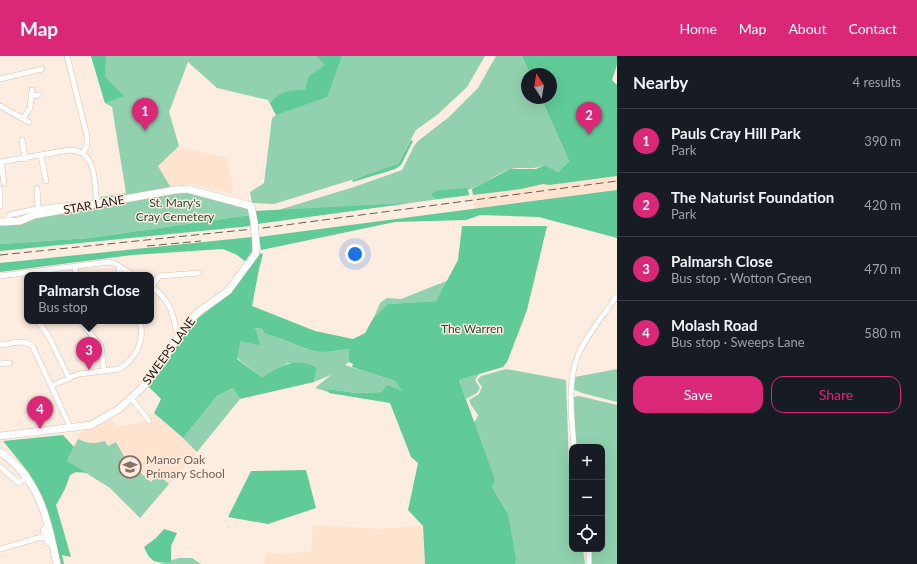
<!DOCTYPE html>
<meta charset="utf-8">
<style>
body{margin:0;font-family:Lato,sans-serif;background:#20242c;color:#f1f3f6}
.controls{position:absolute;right:12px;bottom:12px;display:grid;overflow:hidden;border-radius:8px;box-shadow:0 4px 16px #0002}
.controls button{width:36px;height:36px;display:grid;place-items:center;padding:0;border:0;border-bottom:1px solid #363941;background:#171b24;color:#f1f3f6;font:20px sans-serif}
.compass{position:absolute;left:521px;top:12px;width:36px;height:36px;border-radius:50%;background:#171b24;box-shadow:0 4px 16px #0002;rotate:348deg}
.you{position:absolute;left:355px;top:198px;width:14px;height:14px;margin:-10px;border:3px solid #fff;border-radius:50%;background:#1a73e8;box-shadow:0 0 0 6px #1a73e833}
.badge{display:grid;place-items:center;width:26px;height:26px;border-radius:50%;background:#db2777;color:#fff;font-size:13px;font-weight:700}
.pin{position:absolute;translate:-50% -33px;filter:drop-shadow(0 1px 2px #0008)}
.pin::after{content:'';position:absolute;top:21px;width:14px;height:12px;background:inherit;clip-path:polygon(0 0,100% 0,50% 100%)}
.popup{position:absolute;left:24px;top:216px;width:130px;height:52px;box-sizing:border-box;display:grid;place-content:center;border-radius:8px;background:#171b24;filter:drop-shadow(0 1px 3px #0005);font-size:13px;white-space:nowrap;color:#9ea1a6}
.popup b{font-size:15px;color:#f1f3f6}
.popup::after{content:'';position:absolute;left:50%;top:100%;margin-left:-8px;border:8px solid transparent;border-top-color:#171b24}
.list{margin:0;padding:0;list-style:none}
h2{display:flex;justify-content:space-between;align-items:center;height:52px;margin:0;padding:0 16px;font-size:17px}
h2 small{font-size:13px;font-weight:400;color:#9ea1a6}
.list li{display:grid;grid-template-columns:26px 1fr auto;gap:12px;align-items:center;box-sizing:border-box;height:64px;padding:0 16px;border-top:1px solid #363941}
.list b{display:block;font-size:15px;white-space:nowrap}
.list p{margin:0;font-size:13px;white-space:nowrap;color:#9ea1a6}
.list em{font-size:13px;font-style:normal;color:#9ea1a6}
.actions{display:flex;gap:8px;padding:12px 16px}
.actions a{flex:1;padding:9px 0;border:1px solid #db2777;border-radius:12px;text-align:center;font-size:14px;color:#db2777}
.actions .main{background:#db2777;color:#fff}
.icon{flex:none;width:22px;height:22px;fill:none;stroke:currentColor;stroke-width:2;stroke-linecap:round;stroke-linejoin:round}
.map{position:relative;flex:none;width:617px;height:508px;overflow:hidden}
header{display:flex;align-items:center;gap:24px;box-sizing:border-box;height:56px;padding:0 20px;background:#db2777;color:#fff}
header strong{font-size:19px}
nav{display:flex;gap:22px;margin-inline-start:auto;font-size:14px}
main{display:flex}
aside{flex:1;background:#171b24}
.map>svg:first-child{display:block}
.built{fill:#fee3cf}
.green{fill:#91d1af}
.forest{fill:#60cb98}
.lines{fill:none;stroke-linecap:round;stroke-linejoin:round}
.street-casing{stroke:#d6c2b4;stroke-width:6}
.secondary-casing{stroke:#d6c2b4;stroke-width:8}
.street{stroke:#fff;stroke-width:5}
.secondary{stroke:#fff;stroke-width:7}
.rail{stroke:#685e57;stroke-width:1;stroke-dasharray:8 4;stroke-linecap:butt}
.secondary-bridge-casing{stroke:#d6c2b4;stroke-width:8;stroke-linecap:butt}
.secondary-bridge{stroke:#fff;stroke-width:7}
.labels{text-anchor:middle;stroke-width:3;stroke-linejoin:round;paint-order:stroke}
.park-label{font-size:12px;fill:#224f39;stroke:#fdece0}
.street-label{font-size:12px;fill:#201914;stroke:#fdece0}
.education-label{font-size:12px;fill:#785e54;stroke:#fdece0;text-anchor:start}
</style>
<header>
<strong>Map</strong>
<nav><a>Home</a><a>Map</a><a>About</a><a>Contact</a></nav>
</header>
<main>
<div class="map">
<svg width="617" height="508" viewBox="0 0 617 508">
<rect width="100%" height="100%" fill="#fdece0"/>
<!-- built -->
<path class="built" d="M 178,91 L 227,102 L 233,132 L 232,138 L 191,128 L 171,132 L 158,110 Z
M 617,117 L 617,141 L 480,159 L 475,153 L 471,133 L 511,121 Z
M 154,357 L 197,396 L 140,462 L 110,432 L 67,405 L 80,376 L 112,364 L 116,371 L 147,365 Z
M 313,469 L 378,473 L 423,470 L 425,508 L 264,508 L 266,498 L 311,496 Z"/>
<!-- green -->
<path class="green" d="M 91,0 L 485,0 L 467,31 L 437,59 L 416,74 L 398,108 L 393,111 L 274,148 L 252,147 L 250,136 L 264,127 L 272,62 L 276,59 L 268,44 L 217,32 L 188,6 L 169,56 L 179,90 L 158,110 L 171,132 L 104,146 L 100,141 L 126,137 L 112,51 L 105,47 Z
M 496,0 L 522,0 L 530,18 L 527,18 L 527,42 L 541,42 L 569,105 L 558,116 L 545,109 C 532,115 523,110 511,113 C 499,116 482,130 468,134 L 469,139 L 256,168 L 254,155 L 275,155 L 354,131 L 402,114 L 414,90 L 418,85 L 449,61 L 478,32 Z
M 177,137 L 190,137 L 249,151 L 250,159 L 89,182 L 0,188 L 0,168 L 35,161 Z
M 449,224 L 436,245 L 388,248 L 374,261 L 380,247 L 387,242 L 401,243 Z
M 254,272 L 262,273 L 265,278 C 282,282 299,292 314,295 C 325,298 337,294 349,293 L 349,306 L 345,309 L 395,325 L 402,335 L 356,337 L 328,333 L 328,336 L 315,332 L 331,319 L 314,326 L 317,312 L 288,307 L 262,321 L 237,302 L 241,285 L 257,284 Z
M 506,313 L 566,324 L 572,493 L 583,493 L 585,508 L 515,508 L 508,458 L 492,431 L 472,367 L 476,364 L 478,359 L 471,349 L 469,344 L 479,338 L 482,331 L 477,324 L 481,320 Z
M 617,313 L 617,346 L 582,337 L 573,333 L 575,321 Z
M 479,318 L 475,324 L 480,332 L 477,337 L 466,343 L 459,324 Z
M 233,332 L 240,343 L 197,396 L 183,382 L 217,340 Z
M 579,340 L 617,349 L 617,508 L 590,508 L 591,493 L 602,493 L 602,391 L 575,391 L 573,341 Z
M 78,383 C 88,388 94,388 105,385 L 108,390 L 116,386 L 126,404 L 151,426 L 158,418 L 169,428 L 140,462 L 110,432 L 67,405 Z
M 179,502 L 192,502 L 201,508 L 159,508 Z"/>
<!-- forest -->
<path class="forest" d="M 91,0 L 106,0 L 105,21 L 124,40 L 105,47 Z
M 317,0 L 342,0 L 327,41 L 276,59 L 270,47 C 282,34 288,34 305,34 L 309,20 L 325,9 Z
M 522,0 L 617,0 L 617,9 L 612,24 L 617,29 L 617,120 L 549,129 L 543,128 L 521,133 L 473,139 L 472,133 L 510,113 L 536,113 L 545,109 L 558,116 L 569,105 L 541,42 L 551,42 L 551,18 L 530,18 Z
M 411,84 L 413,85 L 401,109 L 395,113 L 353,126 L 352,124 L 398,108 Z
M 467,132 L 469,139 L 436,143 L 431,139 L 435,135 Z
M 617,134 L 617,182 L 539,161 L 480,159 L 466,164 L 395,166 L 261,194 L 259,181 Z
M 410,147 L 256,168 L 254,155 Z
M 250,159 L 251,170 L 0,195 L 0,188 L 89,182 Z
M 462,170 L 547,170 L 527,254 L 507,306 L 503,311 L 459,324 L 495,424 L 492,431 L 508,458 L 516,503 L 515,508 L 425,508 L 423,470 L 408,454 L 418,407 L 411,401 L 390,347 L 329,337 L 327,333 L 356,337 L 382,336 L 387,329 L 402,335 L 395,325 L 352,311 L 353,308 L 349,306 L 349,293 C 337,294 325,298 314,295 C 298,291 282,282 265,278 L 262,273 L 255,272 L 260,289 L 241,285 L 237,303 L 262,321 C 282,310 295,300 317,312 L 314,326 L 240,343 L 233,332 L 217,340 L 183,382 L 154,357 L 161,343 L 148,330 L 194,265 L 227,240 L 259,197 L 263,198 L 259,213 L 252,250 L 315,275 L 353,283 L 365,277 L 374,261 L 388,248 L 436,245 L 458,204 Z
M 252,181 L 253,197 L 247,207 L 237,199 L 223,193 L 132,199 L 0,216 L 0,207 Z
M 63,379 L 74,391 L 67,405 L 87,417 L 76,416 L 70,419 L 65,433 L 56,449 L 71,501 L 62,499 L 64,508 L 59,508 L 39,436 L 29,417 L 3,385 Z
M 306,414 L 316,452 L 268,468 L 228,461 L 251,415 Z
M 164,473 L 177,477 L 171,490 L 171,506 C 154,508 150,505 144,491 L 156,482 Z"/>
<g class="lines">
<!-- street casing -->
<g class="street-casing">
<path id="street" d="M 67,0 L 87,80 L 87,90 L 83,97
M 0,23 L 42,13
M 32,40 L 39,39
M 0,50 L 29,66
M 23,63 L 30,52 L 32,34
M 22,84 L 25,103
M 41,100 L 46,125
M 0,106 L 69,94 C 98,94 94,128 97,149
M 1,106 L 4,127
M 0,150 L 0,133
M 36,153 L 71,149
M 8,167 L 9,159 L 36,153 L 38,151 L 37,132
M 75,210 L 76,219
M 119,219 L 119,211
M 0,220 L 108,206 L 114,207 L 133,219
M 151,230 C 167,242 173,254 176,274 L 181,277
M 152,231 L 159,220 L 199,217
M 81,266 L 101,290 L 104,315
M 40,268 L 49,281 L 69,322
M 0,289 C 11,288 25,282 33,291 L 71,373
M 0,308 L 10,307
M 51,330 L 79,318 L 119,313 C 136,303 145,285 140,265
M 131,342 L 149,365
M 574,391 C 572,362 567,329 577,302 C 584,282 605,258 617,239
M 0,411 L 19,427 L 27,420
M 45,480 L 47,487 L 52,487
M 0,493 L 45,480 L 43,474 L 48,470
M 589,493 L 589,508"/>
</g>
<!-- secondary casing -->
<g class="secondary-casing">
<path id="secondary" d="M 0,166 L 20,165 L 34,159 L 175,134 L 187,133 L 251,150 L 254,166
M 0,380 L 91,369 L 119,353 L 142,332 L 155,316 L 181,277 L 197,257 L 228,235 L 256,197 L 256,187
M 0,396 C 41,424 47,463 57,508"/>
</g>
<!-- street -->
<use href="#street" class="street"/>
<!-- secondary -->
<use href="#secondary" class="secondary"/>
<!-- rail -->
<path class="rail" d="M 147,190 L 201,185
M 0,199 L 263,172 L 617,125"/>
<!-- secondary-bridge casing -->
<g class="secondary-bridge-casing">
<path id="secondary-bridge" d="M 254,166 L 256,187"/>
</g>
<!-- secondary-bridge -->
<use href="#secondary-bridge" class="secondary-bridge"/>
</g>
<!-- icons -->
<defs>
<g id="school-ring" transform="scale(1.15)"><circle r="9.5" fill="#fdece0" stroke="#8d6e63" stroke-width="1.5"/><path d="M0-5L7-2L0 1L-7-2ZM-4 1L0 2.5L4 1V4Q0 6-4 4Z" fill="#8d6e63"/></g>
</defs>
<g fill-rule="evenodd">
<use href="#school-ring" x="130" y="411"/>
</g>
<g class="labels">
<!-- park labels -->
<g class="park-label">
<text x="175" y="151">St. Mary's<tspan x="175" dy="14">Cray Cemetery</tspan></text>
<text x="472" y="277">The Warren</text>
</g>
<!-- street labels -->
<g class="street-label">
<text transform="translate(94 149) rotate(-10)" y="4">STAR LANE</text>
<text transform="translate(169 295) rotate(-54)" y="4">SWEEPS LANE</text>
</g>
<!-- education labels -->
<g class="education-label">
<text x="146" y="408">Manor Oak<tspan x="146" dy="14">Primary School</tspan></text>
</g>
</g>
</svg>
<div class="controls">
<button>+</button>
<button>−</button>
<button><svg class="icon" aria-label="locate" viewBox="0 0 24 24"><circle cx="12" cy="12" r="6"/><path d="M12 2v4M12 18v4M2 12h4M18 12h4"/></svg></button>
</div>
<svg class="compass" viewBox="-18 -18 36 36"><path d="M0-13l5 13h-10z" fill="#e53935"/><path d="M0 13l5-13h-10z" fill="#9ea1a6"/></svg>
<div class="you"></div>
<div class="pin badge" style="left:145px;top:75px">1</div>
<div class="pin badge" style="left:589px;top:79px">2</div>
<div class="pin badge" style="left:89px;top:314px">3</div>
<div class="popup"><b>Palmarsh Close</b>Bus stop</div>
<div class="pin badge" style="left:40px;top:373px">4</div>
</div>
<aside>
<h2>Nearby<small>4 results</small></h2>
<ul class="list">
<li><span class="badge">1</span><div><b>Pauls Cray Hill Park</b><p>Park</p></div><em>390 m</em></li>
<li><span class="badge">2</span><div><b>The Naturist Foundation</b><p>Park</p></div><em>420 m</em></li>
<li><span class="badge">3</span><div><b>Palmarsh Close</b><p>Bus stop · Wotton Green</p></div><em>470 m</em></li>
<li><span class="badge">4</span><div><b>Molash Road</b><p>Bus stop · Sweeps Lane</p></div><em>580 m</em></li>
</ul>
<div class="actions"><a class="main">Save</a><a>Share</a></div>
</aside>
</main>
